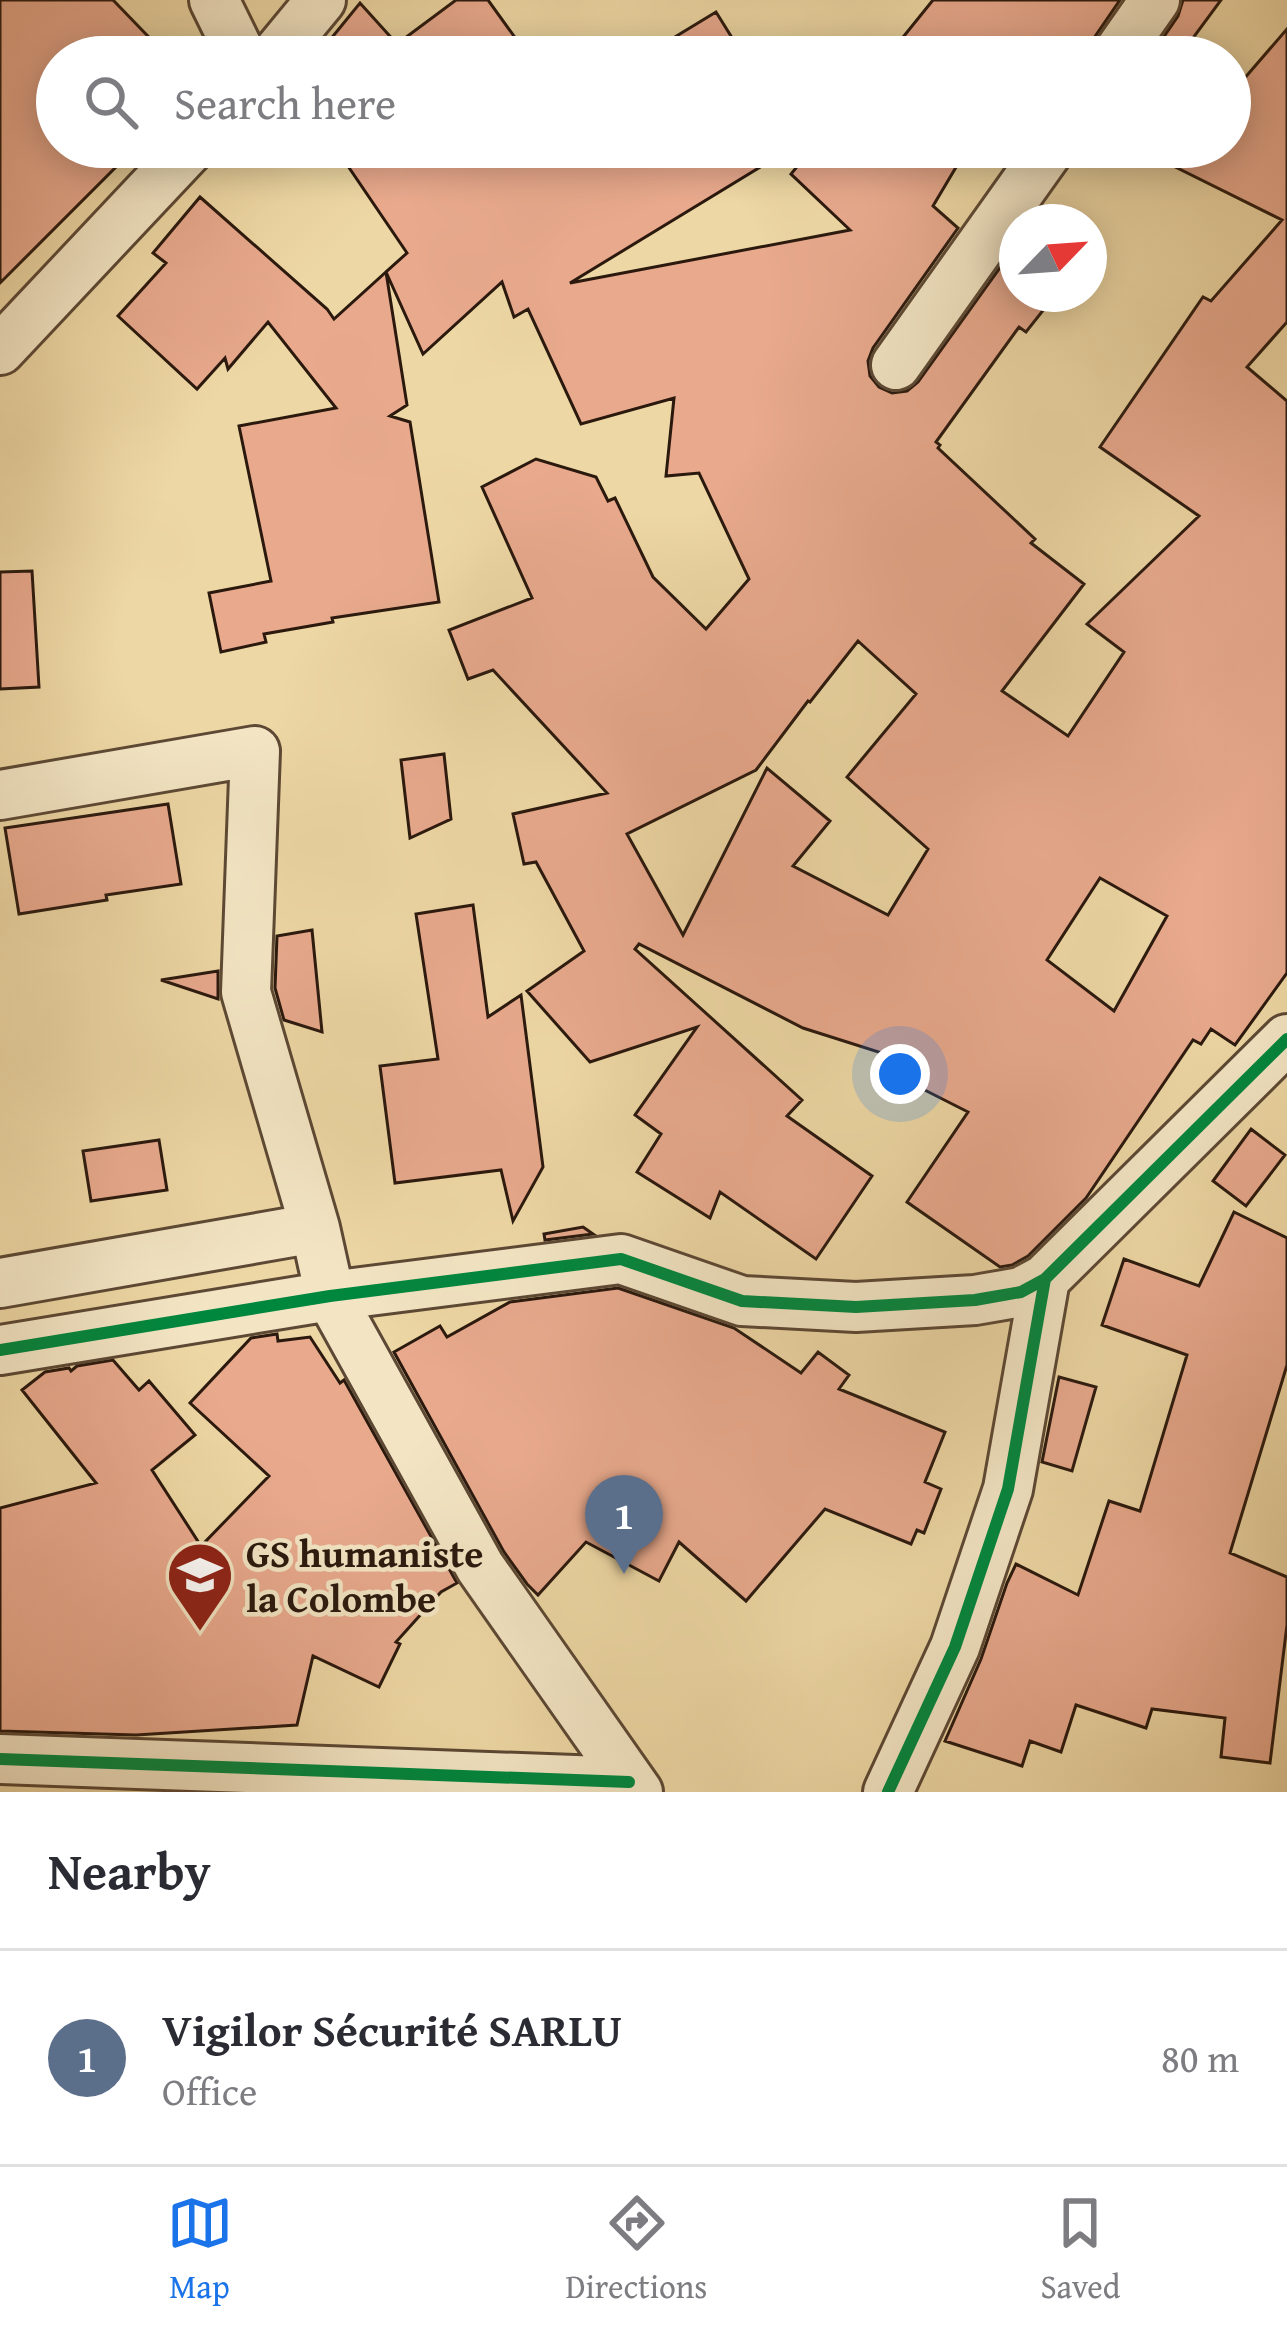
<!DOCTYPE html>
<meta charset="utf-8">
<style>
body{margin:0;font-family:"Gentium Book Plus",serif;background:#f7f7f7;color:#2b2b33}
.compass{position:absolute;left:999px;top:204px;width:108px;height:108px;border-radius:50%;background:#fff;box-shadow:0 6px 30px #0003;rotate:65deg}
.you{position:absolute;left:900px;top:1074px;width:42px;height:42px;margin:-30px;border:9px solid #fff;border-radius:50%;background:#1a73e8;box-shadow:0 0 0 18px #1a73e833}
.badge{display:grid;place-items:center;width:78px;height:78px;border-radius:50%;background:#1a73e8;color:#fff;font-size:39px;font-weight:700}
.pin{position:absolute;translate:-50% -99px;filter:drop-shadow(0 3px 6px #0008)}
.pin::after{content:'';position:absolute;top:63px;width:42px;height:36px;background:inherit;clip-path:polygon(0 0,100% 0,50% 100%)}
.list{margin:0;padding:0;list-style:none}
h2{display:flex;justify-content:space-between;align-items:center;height:156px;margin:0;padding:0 48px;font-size:51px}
h2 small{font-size:39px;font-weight:400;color:#7c7c81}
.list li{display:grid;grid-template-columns:78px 1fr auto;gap:36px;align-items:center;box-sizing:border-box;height:216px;padding:0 48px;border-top:3px solid #e1e1e2}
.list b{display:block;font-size:45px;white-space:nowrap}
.list p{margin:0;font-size:39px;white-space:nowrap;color:#7c7c81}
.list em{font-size:39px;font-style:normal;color:#7c7c81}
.icon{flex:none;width:66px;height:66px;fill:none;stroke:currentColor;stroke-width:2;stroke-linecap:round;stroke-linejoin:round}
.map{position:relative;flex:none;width:1287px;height:1792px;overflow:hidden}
.search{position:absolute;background:#fff;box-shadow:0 6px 30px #0003;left:36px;right:36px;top:36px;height:132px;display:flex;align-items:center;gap:30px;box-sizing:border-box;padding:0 42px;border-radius:66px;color:#7c7c81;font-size:45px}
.sheet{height:372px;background:#fff}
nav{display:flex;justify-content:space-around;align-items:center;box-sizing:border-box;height:168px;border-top:3px solid #e1e1e2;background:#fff;font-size:33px;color:#7c7c81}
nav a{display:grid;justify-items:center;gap:6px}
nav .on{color:#1a73e8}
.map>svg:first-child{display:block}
.building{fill:#e8a98d;stroke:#2b190e;stroke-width:3;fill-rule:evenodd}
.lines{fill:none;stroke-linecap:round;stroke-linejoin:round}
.minor-casing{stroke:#5c4834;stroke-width:54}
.minor{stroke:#f3e5c4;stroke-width:48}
.cycleway-casing{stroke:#f3e5c4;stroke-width:20}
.cycleway{stroke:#00873e;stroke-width:12}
.labels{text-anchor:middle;stroke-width:9;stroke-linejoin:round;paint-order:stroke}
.poi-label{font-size:39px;font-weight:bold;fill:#2b190e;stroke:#f3e5c4;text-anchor:start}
</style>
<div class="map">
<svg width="1287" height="1792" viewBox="0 0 1287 1792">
<rect width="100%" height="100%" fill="#edd7a4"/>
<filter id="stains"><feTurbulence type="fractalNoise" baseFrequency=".00167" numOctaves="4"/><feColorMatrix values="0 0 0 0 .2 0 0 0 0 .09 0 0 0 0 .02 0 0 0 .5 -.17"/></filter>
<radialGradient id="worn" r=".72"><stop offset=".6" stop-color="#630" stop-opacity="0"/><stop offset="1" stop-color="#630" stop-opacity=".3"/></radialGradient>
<!-- building -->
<path class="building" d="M 0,0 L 113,0 L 168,57 L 57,57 L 57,147 L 136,147 L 0,283 Z
M 456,0 L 488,0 L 529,57 L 316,57 L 360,3 L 397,44 Z
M 933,0 L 1120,0 L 1092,41 L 1087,57 L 887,57 Z
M 1183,0 L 1221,0 L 1179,57 L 1150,57 L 1178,16 Z
M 716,12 L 744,57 L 642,57 Z
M 1287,29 L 1287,322 L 1247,367 L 1287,401 L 1287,973 L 1235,1045 L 1211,1029 L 1201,1044 L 1193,1040 L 1086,1198 L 1028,1256 L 1012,1265 L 1000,1267 L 907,1202 L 968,1112 L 895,1075 L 904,1060 L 803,1028 L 639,944 L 635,949 L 802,1100 L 787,1116 L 872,1176 L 816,1259 L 720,1192 L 710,1218 L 637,1172 L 661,1134 L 635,1115 L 697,1027 L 590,1062 L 527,991 L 584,951 L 536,862 L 524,864 L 513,814 L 607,793 L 493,670 L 468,679 L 449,630 L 532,598 L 482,487 L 536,459 L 596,477 L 608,501 L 615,498 L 653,577 L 706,629 L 749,579 L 699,473 L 666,476 L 674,398 L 581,424 L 528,309 L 514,317 L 502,282 L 423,354 L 386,272 L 407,253 L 335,147 L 793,147 L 570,283 L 850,230 L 791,174 L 813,147 L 968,147 L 933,206 L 958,228 L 873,348 L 868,361 L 870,376 L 879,387 L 892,393 L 907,391 L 918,382 L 1017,244 L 1017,294 L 1056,294 L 1026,332 L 1019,327 L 936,442 L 940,445 L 938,448 L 1035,539 L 1031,543 L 1084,584 L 1002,691 L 1068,736 L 1124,652 L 1087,624 L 1199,516 L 1100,447 L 1203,297 L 1211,301 L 1282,220 L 1135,147 L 1230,147 L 1230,95 ZM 858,641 L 916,694 L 847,777 L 928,849 L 888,915 L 793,866 L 830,821 L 767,768 L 683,935 L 627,834 L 756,770 L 808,701 L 810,702 ZM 1100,878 L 1167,916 L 1114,1011 L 1047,960 Z
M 200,197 L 327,309 L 334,319 L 386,272 L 407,405 L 390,416 L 410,422 L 439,602 L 332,618 L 333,622 L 264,634 L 266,642 L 221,652 L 209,593 L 271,581 L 239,426 L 336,408 L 268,322 L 228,369 L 225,358 L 197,389 L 118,316 L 166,263 L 153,253 Z
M 32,571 L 39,687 L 0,689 L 0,572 Z
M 444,754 L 451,819 L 410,838 L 401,760 Z
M 168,804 L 181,884 L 106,895 L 107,900 L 19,914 L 5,828 Z
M 473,905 L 488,1017 L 521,995 L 543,1167 L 513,1221 L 501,1170 L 395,1183 L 380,1066 L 438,1059 L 416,914 Z
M 312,930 L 322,1032 L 284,1020 L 275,988 L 277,936 Z
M 218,971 L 218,999 L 161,980 Z
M 1251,1129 L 1285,1155 L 1246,1206 L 1213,1181 Z
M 159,1140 L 167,1190 L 91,1201 L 83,1151 Z
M 1234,1212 L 1287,1238 L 1287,1365 L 1230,1553 L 1287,1577 L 1287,1625 L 1270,1763 L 1221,1757 L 1225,1718 L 1152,1709 L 1146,1728 L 1076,1705 L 1061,1752 L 1030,1741 L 1022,1766 L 945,1741 L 981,1659 L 1007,1583 L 1016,1564 L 1078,1595 L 1109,1501 L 1140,1511 L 1187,1355 L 1102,1325 L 1124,1259 L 1199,1286 Z
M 583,1227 L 593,1234 L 545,1240 L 544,1234 Z
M 618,1288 L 734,1328 L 801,1373 L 818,1352 L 849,1375 L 839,1389 L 945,1432 L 925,1482 L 941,1489 L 924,1533 L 917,1530 L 911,1544 L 825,1509 L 746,1601 L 679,1542 L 659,1581 L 586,1542 L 538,1595 L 527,1584 L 504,1552 L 394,1352 L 440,1326 L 447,1337 L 510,1302 Z
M 277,1334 L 278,1341 L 310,1337 L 340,1383 L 344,1380 L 457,1583 L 441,1592 L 396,1642 L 400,1644 L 379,1687 L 313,1656 L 297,1725 L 136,1735 L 0,1731 L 0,1508 L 96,1483 L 22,1390 L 45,1372 L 69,1368 L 71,1371 L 77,1366 L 113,1360 L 139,1390 L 149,1381 L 195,1435 L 152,1470 L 201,1546 L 269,1476 L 190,1403 L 251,1338 Z
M 1059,1377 L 1096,1387 L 1072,1471 L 1042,1462 Z"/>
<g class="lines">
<!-- minor casing -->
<g class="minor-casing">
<path id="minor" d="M 214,0 L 242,57
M 274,57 L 321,0
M 1115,57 L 1155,0
M 0,350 L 191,147
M 896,365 L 1051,147
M 0,795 L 255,751 L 246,992 L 315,1228 L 330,1296 L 480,1567 L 638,1792
M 0,1283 L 315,1228
M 0,1350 L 330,1296 L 621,1259 L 742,1301 L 856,1307 L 975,1300 L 1021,1292 L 1045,1279
M 0,1759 L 629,1782
M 888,1792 L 955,1647 L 1008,1489 L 1045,1279 L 1287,1039"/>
</g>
<!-- minor -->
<use href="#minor" class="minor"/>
<!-- cycleway casing -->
<g class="cycleway-casing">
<path id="cycleway" d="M 0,1350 L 330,1296 L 621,1259 L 742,1301 L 856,1307 L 975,1300 L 1021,1292 L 1045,1279
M 0,1759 L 629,1782
M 888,1792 L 955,1647 L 1008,1489 L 1045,1279 L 1287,1039"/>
</g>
<!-- cycleway -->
<use href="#cycleway" class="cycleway"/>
</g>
<!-- icons -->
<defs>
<g id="school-pin" transform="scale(3.45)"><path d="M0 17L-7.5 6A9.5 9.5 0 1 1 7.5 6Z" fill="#8f2418" stroke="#f3e5c4"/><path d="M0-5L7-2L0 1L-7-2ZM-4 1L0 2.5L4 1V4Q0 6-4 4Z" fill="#fff"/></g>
</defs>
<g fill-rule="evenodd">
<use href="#school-pin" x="200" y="1575"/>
</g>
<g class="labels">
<!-- poi labels -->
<g class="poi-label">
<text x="246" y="1567">GS humaniste<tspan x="246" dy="45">la Colombe</tspan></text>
</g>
</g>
<rect width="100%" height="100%" filter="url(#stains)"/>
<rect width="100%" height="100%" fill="url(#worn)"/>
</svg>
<svg class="compass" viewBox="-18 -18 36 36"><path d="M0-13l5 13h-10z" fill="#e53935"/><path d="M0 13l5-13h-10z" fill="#7c7c81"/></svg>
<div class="you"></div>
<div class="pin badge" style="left:624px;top:1574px;background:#5c6f8a">1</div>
<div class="search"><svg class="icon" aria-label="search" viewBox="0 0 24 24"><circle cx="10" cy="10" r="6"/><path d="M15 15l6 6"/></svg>Search here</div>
</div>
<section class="sheet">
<h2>Nearby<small></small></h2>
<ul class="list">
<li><span class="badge" style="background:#5c6f8a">1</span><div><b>Vigilor Sécurité SARLU</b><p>Office</p></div><em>80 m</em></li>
</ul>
</section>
<nav>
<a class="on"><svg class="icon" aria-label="map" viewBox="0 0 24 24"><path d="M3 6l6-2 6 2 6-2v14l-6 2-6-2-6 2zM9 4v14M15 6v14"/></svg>Map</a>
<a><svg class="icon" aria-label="directions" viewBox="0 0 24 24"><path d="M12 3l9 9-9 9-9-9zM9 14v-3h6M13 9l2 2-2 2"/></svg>Directions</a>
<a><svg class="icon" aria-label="saved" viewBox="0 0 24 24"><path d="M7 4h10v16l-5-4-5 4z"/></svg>Saved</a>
</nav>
